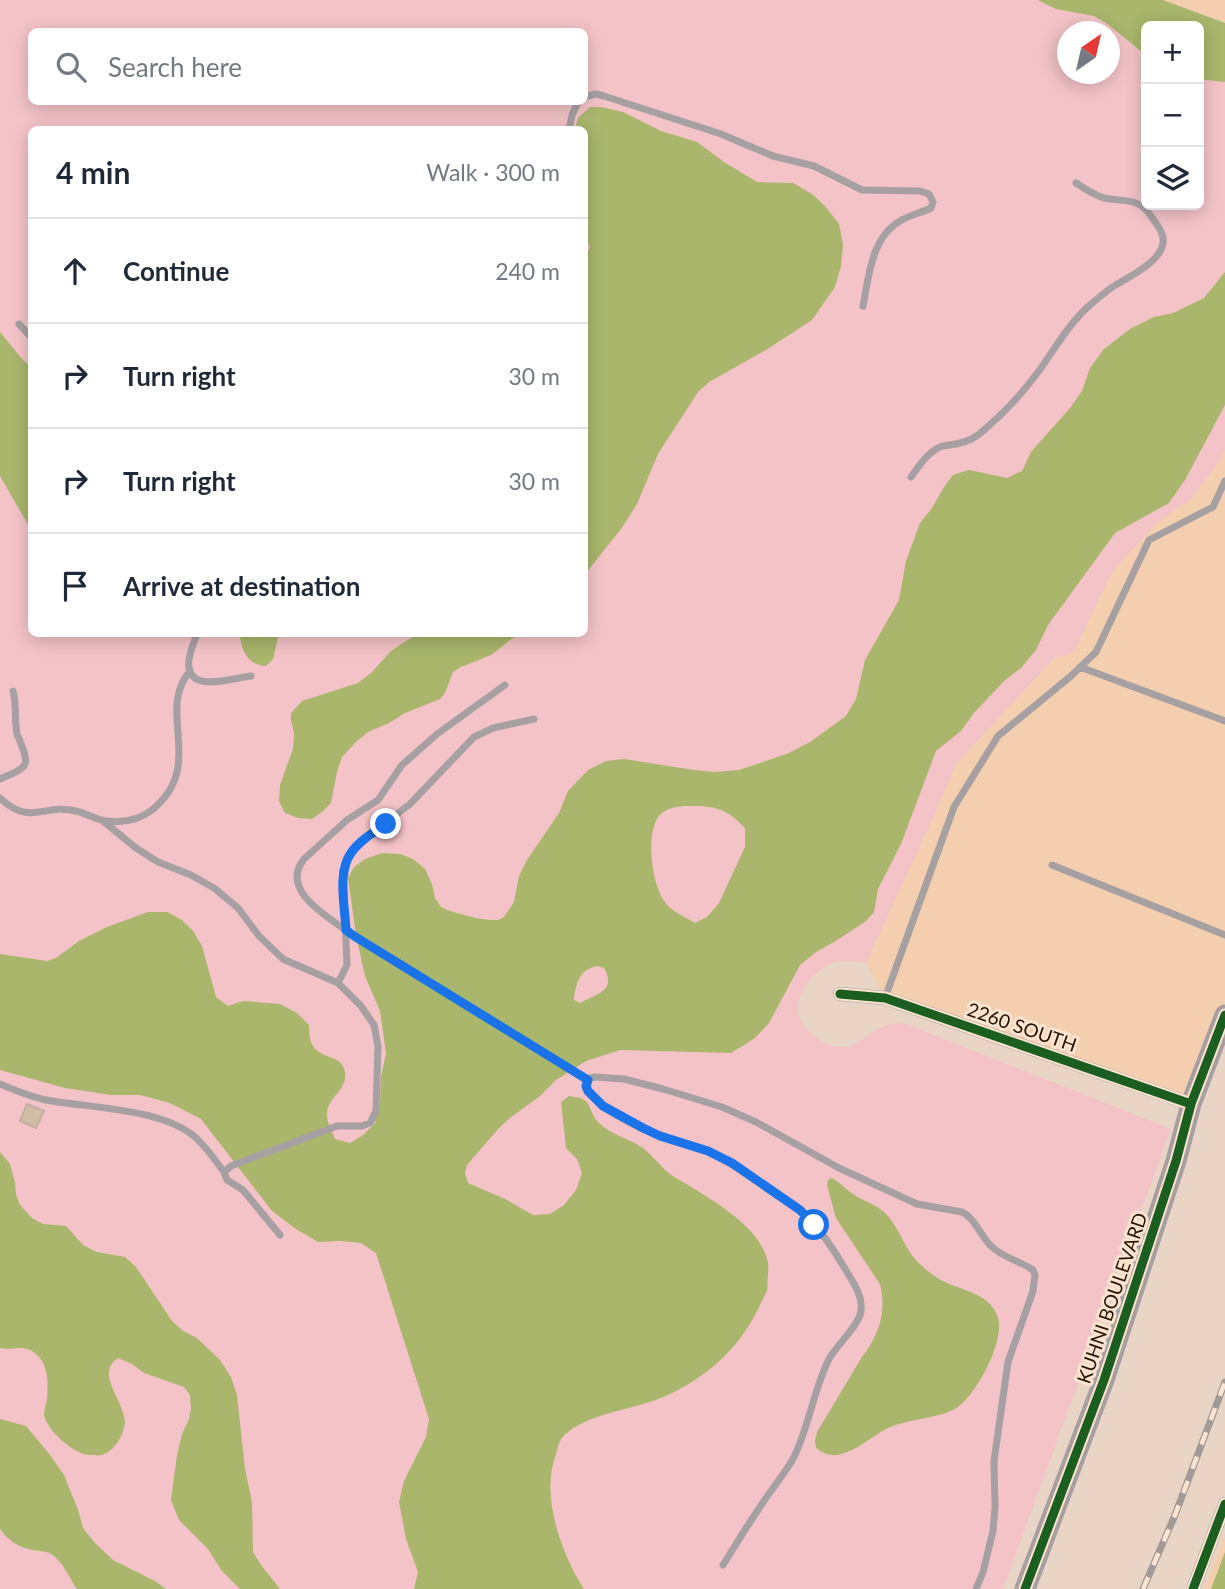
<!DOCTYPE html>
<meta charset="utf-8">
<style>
body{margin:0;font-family:Lato,sans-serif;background:#f2f2f3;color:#1f2937}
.controls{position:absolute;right:21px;top:21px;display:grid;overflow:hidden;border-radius:10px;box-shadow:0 4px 18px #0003}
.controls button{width:63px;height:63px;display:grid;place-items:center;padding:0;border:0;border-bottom:2px solid #e0e1e3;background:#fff;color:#1f2937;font:35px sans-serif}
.compass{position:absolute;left:1057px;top:21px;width:63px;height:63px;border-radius:50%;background:#fff;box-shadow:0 4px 18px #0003;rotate:34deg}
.stop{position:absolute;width:21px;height:21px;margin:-16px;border:5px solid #1a73e8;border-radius:50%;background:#fff}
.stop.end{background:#1a73e8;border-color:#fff;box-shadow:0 2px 7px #0008}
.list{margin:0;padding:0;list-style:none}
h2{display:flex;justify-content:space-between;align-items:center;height:91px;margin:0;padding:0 28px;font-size:30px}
h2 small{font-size:23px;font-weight:400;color:#747a83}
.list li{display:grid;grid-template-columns:46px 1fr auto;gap:21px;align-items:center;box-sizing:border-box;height:105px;padding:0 28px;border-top:2px solid #e0e1e3}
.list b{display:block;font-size:26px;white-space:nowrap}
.list em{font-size:23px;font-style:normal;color:#747a83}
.icon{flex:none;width:38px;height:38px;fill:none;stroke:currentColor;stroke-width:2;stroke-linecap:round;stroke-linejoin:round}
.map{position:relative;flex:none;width:1225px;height:1589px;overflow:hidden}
.search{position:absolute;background:#fff;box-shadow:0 4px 18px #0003;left:28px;top:28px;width:560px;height:77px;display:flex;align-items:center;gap:18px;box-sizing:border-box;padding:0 24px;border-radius:10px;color:#747a83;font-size:26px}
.panel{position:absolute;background:#fff;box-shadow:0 4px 18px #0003;left:28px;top:126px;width:560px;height:511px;border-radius:10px}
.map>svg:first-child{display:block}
.built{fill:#f3ceaf}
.green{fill:#f3c3c7;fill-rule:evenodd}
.water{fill:#a9b66c;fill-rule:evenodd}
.building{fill:#d2bba6;stroke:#c2af9e;stroke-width:2}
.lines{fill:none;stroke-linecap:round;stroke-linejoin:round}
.lane{stroke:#a7a0a2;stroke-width:7}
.street{stroke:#a7a0a2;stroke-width:14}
.secondary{stroke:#a89ea0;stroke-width:21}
.rail-casing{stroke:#a29a97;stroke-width:7}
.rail{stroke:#fce4d0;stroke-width:4.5;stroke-dasharray:13;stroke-linecap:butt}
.cycleway-casing{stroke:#fce4d0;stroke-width:13}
.cycleway{stroke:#1b5e20;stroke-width:9}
.route{stroke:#1a73e8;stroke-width:9}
.labels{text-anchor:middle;stroke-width:6;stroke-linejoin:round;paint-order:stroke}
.street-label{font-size:19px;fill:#271301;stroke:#fce4d0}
</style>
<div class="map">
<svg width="1225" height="1589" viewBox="0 0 1225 1589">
<rect width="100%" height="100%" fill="#e8d5c6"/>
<!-- built -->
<path class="built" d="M 1133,0 L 1225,0 L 1225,47 L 1199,26 Z
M 1225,450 L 1225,1015 L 1191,1104 L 885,998 L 866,963 L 932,820 L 956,764 L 1054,658 L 1073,653 L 1112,572 L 1157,522 L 1191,499 L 1215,467 Z
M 1225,1534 L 1225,1589 L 1204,1589 Z"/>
<!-- green -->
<path class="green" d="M 0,0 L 1112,0 L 1146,26 L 1146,205 L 1199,205 L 1199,37 L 1225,48 L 1225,450 L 1215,467 L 1191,499 L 1157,522 L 1112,572 L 1073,653 L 1054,658 L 956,764 L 932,820 L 866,963 C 855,961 845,960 834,963 C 816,969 796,991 798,1012 C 799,1020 806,1029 812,1034 C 820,1042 830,1047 841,1047 C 858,1048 865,1035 878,1029 C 887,1024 895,1023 904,1023 L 1171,1129 L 1003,1589 L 0,1589 ZM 32,32 L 584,32 L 584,102 L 32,102 ZM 1068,32 L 1110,32 L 1110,74 L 1068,74 ZM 32,130 L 584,130 L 584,634 L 32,634 Z"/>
<!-- water -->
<path class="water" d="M 1038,0 L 1163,0 L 1225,23 L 1225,82 L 1199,79 L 1199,26 L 1146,26 L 1146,55 L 1106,23 L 1094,16 L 1056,9 Z
M 590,107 L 601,107 L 623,112 L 661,131 L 697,142 L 724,162 L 757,182 L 793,183 L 812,194 L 825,206 L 839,224 L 843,245 L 841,266 L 835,287 L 812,320 L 766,350 L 709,382 L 698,392 L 658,454 L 637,504 L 621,529 L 585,574 L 584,259 L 590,247 L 584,235 L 584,130 L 575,129 L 578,118 Z
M 1225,272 L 1225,405 L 1185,480 L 1169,503 L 1115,533 L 1048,625 L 1036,650 L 1021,668 L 1004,681 L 974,713 L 961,731 L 936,751 L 901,844 L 878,889 L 874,912 L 866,921 L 834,942 L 816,952 L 800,965 L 769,1023 L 755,1038 L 731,1053 L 620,1050 L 586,1061 L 556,1080 L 539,1097 L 511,1117 L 499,1128 L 467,1165 L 465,1173 L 468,1183 L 505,1199 L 533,1215 L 550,1214 L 564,1205 L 576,1190 L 582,1173 L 577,1159 L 566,1148 L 561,1102 L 569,1096 C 574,1097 580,1097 584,1100 C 591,1104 591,1115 598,1122 C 611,1135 628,1138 643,1148 C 653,1156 660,1166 670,1174 C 675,1178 682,1181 688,1185 C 715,1202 758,1226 767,1259 C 769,1264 768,1270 768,1275 C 767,1280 768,1286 767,1291 C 765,1295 762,1300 760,1305 C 739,1351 700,1384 653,1401 C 627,1410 579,1416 561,1439 C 559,1443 557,1449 556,1454 C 540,1495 561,1553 584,1589 L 414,1589 L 418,1572 L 406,1539 L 399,1502 L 404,1481 L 426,1437 L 429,1419 L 376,1253 L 361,1243 L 340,1241 L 318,1242 L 296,1229 L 272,1211 L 201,1119 L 170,1103 L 140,1095 L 111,1095 L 65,1088 L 0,1070 L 0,954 L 47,961 L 56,958 L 79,941 L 107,927 L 148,912 L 167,912 L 182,920 L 193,931 L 202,946 L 216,997 L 228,1006 L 243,1001 L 280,1004 L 297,1013 L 309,1025 C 309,1031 309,1040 313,1046 C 322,1060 343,1054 345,1073 C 347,1091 328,1097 327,1113 C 326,1121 332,1131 335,1139 L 350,1143 L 363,1135 L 375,1123 L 380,1103 L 381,1077 L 386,1053 L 380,1011 L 365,976 L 356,935 L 348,878 L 354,867 L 365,859 L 382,853 L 400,854 L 413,859 L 425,869 L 432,884 L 435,898 L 441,907 L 450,911 L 476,918 L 490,920 L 498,920 L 504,917 L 514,902 L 519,876 L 527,860 L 559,813 L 568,791 L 588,770 L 606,761 L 624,759 L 694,770 L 714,772 L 739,770 L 789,753 L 810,742 L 846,716 L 856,699 L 865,660 L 899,600 L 906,561 L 920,523 L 932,508 L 944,487 L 953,475 L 969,470 L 1007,478 L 1022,471 L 1031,452 L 1070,408 L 1082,391 L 1090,368 L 1104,349 L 1130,329 L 1154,317 L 1173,313 L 1204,298 ZM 684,806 C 713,806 724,806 745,828 L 745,847 L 719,903 L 707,917 L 695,923 C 685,917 670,911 664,901 C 652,884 645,833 659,816 C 666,808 674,807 684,806 ZM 597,966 L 604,968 C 617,991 596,994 580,1003 L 574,1000 C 575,984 580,969 597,966 Z
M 0,332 L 22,359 L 31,367 L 31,530 L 0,476 Z
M 240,634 L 279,634 L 273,659 L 266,666 C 249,666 240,650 240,634 Z
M 417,634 L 518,634 L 491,655 L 461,667 L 453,672 L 445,693 L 440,699 L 405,713 L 389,723 L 368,732 L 356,742 L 342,757 L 337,772 L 331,803 L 322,812 L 312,819 L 298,818 L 285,813 L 279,801 L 280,785 L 293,749 L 294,733 L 291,720 L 291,713 L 302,701 L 358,683 L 371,673 L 391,651 Z
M 0,1152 L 10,1164 L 15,1182 L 16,1195 L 20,1205 L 32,1218 L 43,1224 L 66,1226 L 83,1245 L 97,1252 L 125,1257 L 136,1267 L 172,1321 L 183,1331 L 197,1338 L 220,1360 L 231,1377 L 237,1395 L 245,1469 L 252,1502 L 253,1552 L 261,1565 L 280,1589 L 240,1589 L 222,1571 L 208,1549 L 179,1520 L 171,1500 L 177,1455 L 182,1434 L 189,1419 L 191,1409 L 190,1395 L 184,1387 L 144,1373 L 132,1364 L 118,1358 C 96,1372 120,1397 124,1416 C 128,1429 116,1451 102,1455 C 98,1456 95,1455 91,1455 C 76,1456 47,1431 44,1415 C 44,1411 46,1404 47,1399 C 48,1383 49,1365 36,1354 C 24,1343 13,1351 0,1348 Z
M 832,1178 C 840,1182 845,1189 853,1194 C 863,1201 876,1204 885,1213 C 900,1227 905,1252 921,1265 C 928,1272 938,1279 947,1283 C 966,1291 992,1296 998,1318 C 1005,1341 977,1393 958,1407 C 943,1418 907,1419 888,1428 C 872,1436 858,1450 841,1454 C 832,1457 824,1454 816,1448 L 815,1441 L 817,1432 L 862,1357 C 879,1335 887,1312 880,1284 L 836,1218 L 827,1185 L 828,1180 Z
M 0,1419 L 26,1426 L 50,1455 L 64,1475 L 78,1510 L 83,1528 L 95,1543 L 113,1560 L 155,1581 L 166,1589 L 77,1589 C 69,1578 63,1560 49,1553 C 45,1551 38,1551 33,1550 C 18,1547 9,1541 0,1529 Z
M 1225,1552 L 1225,1589 L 1211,1589 Z"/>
<!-- building -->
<path class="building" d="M 27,1104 L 44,1111 L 36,1128 L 20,1121 Z"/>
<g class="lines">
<!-- lane -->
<path class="lane" d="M 584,97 L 596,94 L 604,96 L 721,134 L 773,156 L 814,166 L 862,190 L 920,191 L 929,194 L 933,202 L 931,208 C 921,213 909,215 900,221 C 871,238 869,276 863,306
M 569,130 L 572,115 L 578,102
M 19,324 L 32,338
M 911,477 C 919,466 927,453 940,447 C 945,445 950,445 956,444 C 966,442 977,437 984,430 C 1005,412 1022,394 1038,372 C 1055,349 1069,323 1090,305 C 1097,299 1104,293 1111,288 C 1127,277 1171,259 1162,234 C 1160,228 1155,222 1151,216 C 1138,197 1124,202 1104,198 C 1094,195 1085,189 1076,183
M 197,634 C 194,642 190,651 189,660 C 185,695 232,678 251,676
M 1080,667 L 1225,721
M 505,685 L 437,734 L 402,765 L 378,800 L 347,820 L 304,859 C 278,892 332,919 354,936 L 588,1080
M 0,779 C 7,776 19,772 24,766 C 29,759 20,742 17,734 C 14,720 17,705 13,691
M 0,798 C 31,827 43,803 76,811 C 86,813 96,820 106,821 C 122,823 139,820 152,810 C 207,765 155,712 190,671
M 103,821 L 136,848 L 158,862 L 191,875 L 214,888 L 238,908 L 259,936 L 283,959 L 338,983 L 361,1006 L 374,1025 L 378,1046 L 376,1111 L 370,1123 L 362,1126 L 337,1126 L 231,1166 L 224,1172 L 227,1180 L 243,1190 L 280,1235
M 1052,865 L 1225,935
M 338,983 L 347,965 L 343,870 L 351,852 L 367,837 L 410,804 L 474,737 L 493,728 L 534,719
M 885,998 L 954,807 L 998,736 L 1071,676 L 1096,652 L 1149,540 L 1213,507 L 1225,481
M 0,1084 C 14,1090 31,1097 46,1100 C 89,1108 163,1108 196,1138 C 207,1148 216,1161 224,1172
M 723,1565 C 735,1546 747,1526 760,1507 C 770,1491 783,1476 793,1459 C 809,1428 813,1391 829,1359 C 837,1345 860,1324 861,1311 C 863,1296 854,1284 847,1272 C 836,1253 822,1232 807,1216 C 797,1206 783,1200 772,1192 C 744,1172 718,1153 685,1143 C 659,1136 595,1113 586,1086 L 590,1078 L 594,1077 L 624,1079 L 663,1089 L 722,1107 L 756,1122 L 839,1168 L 917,1204 L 962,1212 C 976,1219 980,1236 992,1247 C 1004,1258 1020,1261 1033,1270 L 1035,1275 L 1033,1291 L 1008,1362 L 994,1461 L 995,1507 L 993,1531 L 983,1572 L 976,1589"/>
<!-- street -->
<path class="street" d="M 840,994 L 885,998 L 1191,1104
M 1193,1589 L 1225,1504"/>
<!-- secondary -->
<path class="secondary" d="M 1025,1589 L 1104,1380 L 1176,1161 L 1191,1104 L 1225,1015"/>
<!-- rail casing -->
<g class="rail-casing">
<path id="rail" d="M 1143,1589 L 1175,1515 L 1225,1382"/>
</g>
<!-- rail -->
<use href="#rail" class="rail"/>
<!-- cycleway casing -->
<g class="cycleway-casing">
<path id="cycleway" d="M 840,994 L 885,998 L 1191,1104
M 1025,1589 L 1104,1380 L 1176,1161 L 1191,1104 L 1225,1015
M 1193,1589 L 1225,1504"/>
</g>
<!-- cycleway -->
<use href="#cycleway" class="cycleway"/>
</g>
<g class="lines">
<!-- route -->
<path class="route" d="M 386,824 C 374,832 359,841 351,853 C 337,872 345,907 346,930 L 354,936 L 588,1080 L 586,1086 L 588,1091 L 603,1106 L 643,1128 L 660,1136 L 708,1151 L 732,1163 L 800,1210 L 814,1225"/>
</g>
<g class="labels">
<!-- street labels -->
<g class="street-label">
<text transform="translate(1022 1027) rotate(19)" y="7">2260 SOUTH</text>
<text transform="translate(1112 1298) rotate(-71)" y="7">KUHNI BOULEVARD</text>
</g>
</g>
</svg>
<div class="controls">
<button>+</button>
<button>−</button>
<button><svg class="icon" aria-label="layers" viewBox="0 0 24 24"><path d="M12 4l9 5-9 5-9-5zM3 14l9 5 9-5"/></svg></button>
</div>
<svg class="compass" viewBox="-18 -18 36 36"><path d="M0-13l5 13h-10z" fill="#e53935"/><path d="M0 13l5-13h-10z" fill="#747a83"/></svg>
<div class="stop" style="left:814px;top:1225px"></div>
<div class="stop end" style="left:386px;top:824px"></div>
<div class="search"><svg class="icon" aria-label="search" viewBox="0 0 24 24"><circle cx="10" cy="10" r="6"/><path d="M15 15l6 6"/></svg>Search here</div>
<section class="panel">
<h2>4 min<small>Walk · 300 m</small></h2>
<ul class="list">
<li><svg class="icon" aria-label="ahead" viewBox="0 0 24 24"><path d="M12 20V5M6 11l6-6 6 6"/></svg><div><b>Continue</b></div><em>240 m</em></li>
<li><svg class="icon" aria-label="right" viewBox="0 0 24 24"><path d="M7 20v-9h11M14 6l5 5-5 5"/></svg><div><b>Turn right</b></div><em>30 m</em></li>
<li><svg class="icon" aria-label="right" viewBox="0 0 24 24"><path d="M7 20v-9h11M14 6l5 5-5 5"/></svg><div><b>Turn right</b></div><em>30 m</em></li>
<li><svg class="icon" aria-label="arrive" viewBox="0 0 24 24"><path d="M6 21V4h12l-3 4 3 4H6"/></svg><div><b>Arrive at destination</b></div></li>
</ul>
</section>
</div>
